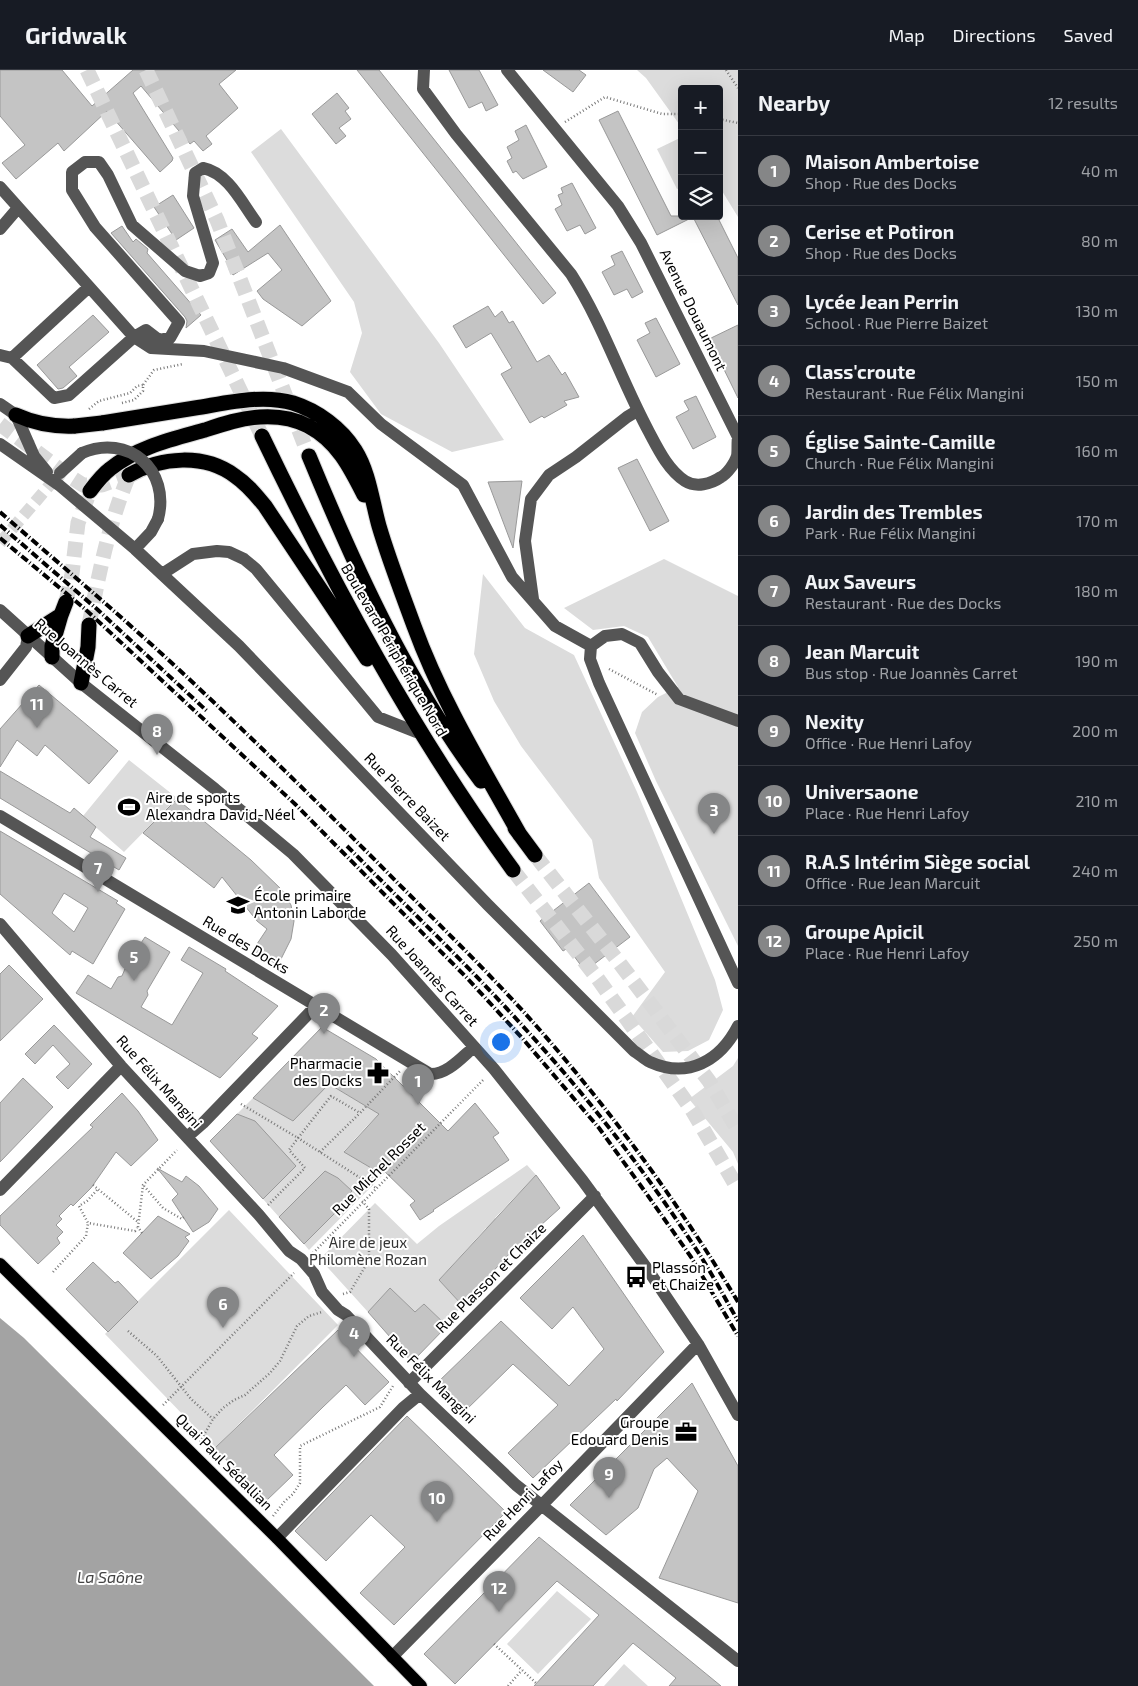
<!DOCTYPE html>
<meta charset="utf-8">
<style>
body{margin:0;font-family:"Exo 2",sans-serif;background:#242831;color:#f1f3f6}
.controls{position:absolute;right:15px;top:15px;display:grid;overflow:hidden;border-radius:5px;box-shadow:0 5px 20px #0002}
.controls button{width:45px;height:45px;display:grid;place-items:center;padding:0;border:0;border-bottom:1px solid #363941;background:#171b24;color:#f1f3f6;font:25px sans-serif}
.you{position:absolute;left:500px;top:971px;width:18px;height:18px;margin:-12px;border:4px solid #fff;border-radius:50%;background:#1a73e8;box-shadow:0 0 0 8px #1a73e833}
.badge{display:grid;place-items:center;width:32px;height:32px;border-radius:50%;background:#858687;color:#fff;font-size:16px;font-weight:700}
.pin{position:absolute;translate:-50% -41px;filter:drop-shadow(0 1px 2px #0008)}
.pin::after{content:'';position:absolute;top:26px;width:18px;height:15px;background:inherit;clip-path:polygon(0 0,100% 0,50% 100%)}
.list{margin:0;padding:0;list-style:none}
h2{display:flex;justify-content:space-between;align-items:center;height:65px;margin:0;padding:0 20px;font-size:21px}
h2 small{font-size:16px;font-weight:400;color:#9ea1a6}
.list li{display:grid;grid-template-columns:32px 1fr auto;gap:15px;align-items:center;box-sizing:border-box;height:70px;padding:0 20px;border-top:1px solid #363941}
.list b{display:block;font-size:19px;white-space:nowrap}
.list p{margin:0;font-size:16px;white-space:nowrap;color:#9ea1a6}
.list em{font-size:16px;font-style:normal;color:#9ea1a6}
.icon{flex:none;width:28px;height:28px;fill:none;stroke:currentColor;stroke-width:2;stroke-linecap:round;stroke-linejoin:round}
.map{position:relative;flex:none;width:738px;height:1616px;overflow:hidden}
header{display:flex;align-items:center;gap:30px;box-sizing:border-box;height:70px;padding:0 25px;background:#171b24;border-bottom:1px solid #363941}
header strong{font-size:24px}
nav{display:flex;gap:28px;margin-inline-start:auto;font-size:18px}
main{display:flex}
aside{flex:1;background:#171b24}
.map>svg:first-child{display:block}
.green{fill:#dcdcdc}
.water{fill:#a3a3a3}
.building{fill:#c4c4c4;stroke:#999;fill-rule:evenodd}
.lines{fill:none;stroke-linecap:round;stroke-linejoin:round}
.minor-tunnel{stroke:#d9d9d9;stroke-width:12;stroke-dasharray:12 6;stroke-linecap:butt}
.highway-tunnel{stroke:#d9d9d9;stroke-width:15;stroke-dasharray:15 8;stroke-linecap:butt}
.major-casing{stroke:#dbdbdb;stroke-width:14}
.highway-casing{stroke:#dbdbdb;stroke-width:17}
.path{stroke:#777;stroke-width:2.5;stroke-dasharray:1 2.5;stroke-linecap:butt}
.minor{stroke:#555;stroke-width:12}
.major{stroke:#000;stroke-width:12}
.highway{stroke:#000;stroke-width:15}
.rail{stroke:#000;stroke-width:4;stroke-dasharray:8 2.5 1 2.5;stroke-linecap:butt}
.highway-bridge-casing{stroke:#dbdbdb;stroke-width:17;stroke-linecap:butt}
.minor-bridge{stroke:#555;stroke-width:12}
.highway-bridge{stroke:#000;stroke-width:15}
.labels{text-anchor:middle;stroke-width:4;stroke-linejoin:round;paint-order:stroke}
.street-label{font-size:15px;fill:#000;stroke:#fff}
.poi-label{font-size:15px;fill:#000;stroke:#fff;text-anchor:start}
.park-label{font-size:15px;fill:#333;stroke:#fff}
.water-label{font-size:16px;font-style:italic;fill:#444;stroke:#fff}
</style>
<header>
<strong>Gridwalk</strong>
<nav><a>Map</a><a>Directions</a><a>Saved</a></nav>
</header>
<main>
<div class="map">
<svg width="738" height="1616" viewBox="0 0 738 1616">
<rect width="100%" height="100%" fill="#fff"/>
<!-- green -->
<path class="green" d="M 637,0 L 738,0 L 738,147 L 719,116 L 719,19 L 682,19 L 682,58 L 646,8 Z
M 281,59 L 439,273 L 504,370 L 452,382 L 381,344 L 350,302 L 362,263 L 354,232 L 251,82 Z
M 682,67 L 682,117 L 677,119 L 657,79 Z
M 664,489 L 738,526 L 738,876 L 656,711 L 635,663 L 642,642 L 658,627 L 678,617 L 648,567 L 624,556 L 593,560 L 564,538 Z
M 483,504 L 525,558 L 574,585 L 637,722 L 715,910 L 723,940 L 709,970 L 688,981 L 663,982 L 632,947 L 665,902 L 599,808 L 592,770 L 521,676 L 494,631 L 474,584 Z
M 129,690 L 177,728 L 124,782 L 83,746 Z
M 738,988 L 738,1094 L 733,1082 L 689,1029 L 733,996 Z
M 389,1003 L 405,1019 L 365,1058 L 344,1081 L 378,1102 L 432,1046 L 437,1050 L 309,1180 L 304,1174 L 344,1134 L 342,1132 L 352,1121 L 338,1108 L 325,1101 L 279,1147 L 263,1129 L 237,1044 L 253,1028 L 293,1051 L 321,1022 L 323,1011 L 359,1032 Z
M 527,1095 L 536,1105 L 495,1148 L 499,1153 L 490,1161 L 486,1158 L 439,1210 L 462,1235 L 447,1256 L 424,1234 L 415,1242 L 390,1218 L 368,1242 L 320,1189 L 375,1133 L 417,1174 L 439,1156 Z
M 229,1140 L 338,1255 L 215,1378 L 105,1264 Z
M 557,1521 L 591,1549 L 538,1604 L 507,1574 Z
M 624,1594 L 648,1616 L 604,1616 Z"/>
<!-- water -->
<path class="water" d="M 0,1248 L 24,1268 L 374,1616 L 0,1616 Z"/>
<!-- building -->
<path class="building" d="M 0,0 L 62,0 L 92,36 L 133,0 L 236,0 L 219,14 L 238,38 L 206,66 L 212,74 L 203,81 L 194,71 L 190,74 L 141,16 L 133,23 L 173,88 L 172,91 L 160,102 L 107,41 L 64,81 L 58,73 L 16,109 L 2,93 L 25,75 L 0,46 Z
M 357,0 L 379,0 L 556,223 L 543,234 Z
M 449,0 L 479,0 L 498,35 L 486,41 L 482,32 L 469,38 Z
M 543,0 L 579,0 L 586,5 L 573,22 Z
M 337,23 L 349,38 L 345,41 L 351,49 L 339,58 L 346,66 L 336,74 L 312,44 Z
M 618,41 L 671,146 L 717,146 L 738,188 L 738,235 L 693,147 L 657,165 L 599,50 Z
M 526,55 L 547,97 L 523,109 L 516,101 L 513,103 L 507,91 L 512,88 L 507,77 L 519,70 L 515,61 Z
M 572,113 L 596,158 L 585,164 L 580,155 L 567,161 L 555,139 L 562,135 L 558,125 L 563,123 L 561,118 Z
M 173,125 L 194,158 L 176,170 L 154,137 Z
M 280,155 L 331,231 L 302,256 L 263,229 L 257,221 L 282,200 L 268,183 L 233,205 L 229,199 L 231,197 L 215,170 L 232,159 L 248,182 Z
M 122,156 L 133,172 L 136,169 L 148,179 L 147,183 L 201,245 L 186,258 L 187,251 L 185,247 L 111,163 Z
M 622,181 L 643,222 L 632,228 L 627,219 L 614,225 L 602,202 L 615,195 L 611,186 Z
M 488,236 L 495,247 L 502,241 L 509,253 L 513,251 L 537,292 L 549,285 L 562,305 L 565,302 L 579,327 L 564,331 L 567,335 L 544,348 L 542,346 L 530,353 L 501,304 L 512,298 L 491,263 L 466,278 L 453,256 Z
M 93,245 L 109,262 L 69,297 L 77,306 L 63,318 L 58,319 L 37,295 Z
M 656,248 L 680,294 L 656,307 L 637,270 L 650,263 L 645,253 Z
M 738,255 L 738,328 L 709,269 Z
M 696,326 L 716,367 L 693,379 L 676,347 L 689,340 L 684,331 Z
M 637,389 L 669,451 L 650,461 L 618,398 Z
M 522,411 L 519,433 L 513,478 L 488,412 Z
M 39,615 L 118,681 L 89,714 L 45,675 L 37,686 L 17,670 L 0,697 L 0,659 Z
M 0,701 L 70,743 L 74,738 L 82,745 L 96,757 L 90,767 L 126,788 L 119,800 L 0,728 Z
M 177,729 L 251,790 L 282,820 L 291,835 L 294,851 L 291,869 L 278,895 L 253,880 L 267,859 L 257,851 L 222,807 L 214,818 L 143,763 Z
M 0,761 L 118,831 L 116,833 L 125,839 L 93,894 L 72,881 L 70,885 L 0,824 ZM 64,823 L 88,838 L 74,862 L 52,843 Z
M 589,813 L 630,867 L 585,901 L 568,878 L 563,881 L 540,851 Z
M 145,867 L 170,882 L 147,921 L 148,925 L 141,937 L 172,955 L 203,903 L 181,890 L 189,877 L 226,899 L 225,901 L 278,936 L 252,964 L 258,968 L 220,1008 L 76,923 L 88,905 L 111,919 L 118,907 L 122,906 L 127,894 Z
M 9,895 L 43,929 L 0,971 L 0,904 Z
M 54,955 L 92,994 L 68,1019 L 56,1007 L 70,994 L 53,975 L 35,994 L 25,984 Z
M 322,957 L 376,989 L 448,1061 L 475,1033 L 499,1063 L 493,1067 L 509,1090 L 433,1140 L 434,1141 L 420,1150 L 410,1135 L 415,1131 L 381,1098 L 378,1102 L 344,1082 L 379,1044 L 329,1014 L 293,1051 L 253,1028 Z
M 23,1008 L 53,1037 L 0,1092 L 0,1033 Z
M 122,1023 L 138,1041 L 158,1070 L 131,1096 L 116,1082 L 91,1118 L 73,1136 L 71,1134 L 59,1146 L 62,1149 L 56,1155 L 63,1162 L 57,1168 L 60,1173 L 38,1194 L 0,1155 L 0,1146 L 93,1057 L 90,1055 Z
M 237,1044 L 255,1051 L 296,1096 L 263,1129 L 210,1071 Z
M 157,1098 L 182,1112 L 186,1106 L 199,1116 L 218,1139 L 209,1152 L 193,1162 L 172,1130 L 178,1124 Z
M 325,1101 L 338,1108 L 352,1121 L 342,1132 L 344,1134 L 304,1174 L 279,1147 Z
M 536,1105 L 560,1138 L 511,1182 L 462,1235 L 439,1210 Z
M 158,1146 L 190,1164 L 185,1167 L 189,1171 L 178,1186 L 151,1209 L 123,1183 Z
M 583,1165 L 664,1282 L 617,1331 L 616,1329 L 533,1408 L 508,1383 L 558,1335 L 513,1294 L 464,1342 L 436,1314 L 501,1251 L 569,1316 L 604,1279 L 573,1237 L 552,1259 L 520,1228 Z
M 93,1192 L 115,1213 L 118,1211 L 138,1232 L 108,1262 L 66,1219 Z
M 390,1218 L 415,1242 L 424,1234 L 447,1256 L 412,1292 L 368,1242 Z
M 338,1260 L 389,1312 L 365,1335 L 346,1315 L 323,1337 L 274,1385 L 293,1405 L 266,1431 L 215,1378 Z
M 692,1313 L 738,1396 L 738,1533 L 659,1508 L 698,1421 L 667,1388 L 654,1399 L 638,1438 L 606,1465 L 570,1435 Z
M 407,1346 L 506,1442 L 394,1555 L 360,1523 L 405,1477 L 371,1445 L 326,1491 L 295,1461 Z
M 539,1467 L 721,1616 L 669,1616 L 676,1608 L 633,1573 L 593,1616 L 534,1616 L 599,1545 L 557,1511 L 455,1614 L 424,1584 Z"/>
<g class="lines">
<!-- minor-tunnel -->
<path class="minor-tunnel" d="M 0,473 L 60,403"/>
<!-- highway-tunnel -->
<path class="highway-tunnel" d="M 87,0 L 262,366
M 146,0 L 217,150 L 309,386
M 0,354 L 66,404 L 83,415 L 102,415 L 129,405
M 66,532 L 72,504 L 78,453 L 90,421
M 89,555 C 99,503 109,453 129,405
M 535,785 L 618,891 L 709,1011 L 738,1060
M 513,800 L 598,909 L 692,1040 L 738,1119"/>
<!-- major casing -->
<g class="major-casing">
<path id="major" d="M 0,1194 L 277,1468 L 421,1616"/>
</g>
<!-- highway casing -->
<g class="highway-casing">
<path id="highway" d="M 16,345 C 36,354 54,357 75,356
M 102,353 C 133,348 164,343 195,338 C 227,333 262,324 293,333 C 318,341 341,358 355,380 C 369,402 372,431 379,456 C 389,490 402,523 414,556 C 441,630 482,697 520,765
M 262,366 C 335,518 414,664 513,800
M 309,386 C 356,500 407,612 481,711
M 129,405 C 161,387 204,383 235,406 C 247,414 256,425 265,436 L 367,589
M 90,421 C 96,413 102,405 110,399 C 137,377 173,369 205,360 C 223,354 241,348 260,347 C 276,346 293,348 308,356 C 337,371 350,397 364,425
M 28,566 L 61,545 L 66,532
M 52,587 L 52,576 L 61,545
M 81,613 L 88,577 L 89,555
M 515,758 L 535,785"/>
</g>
<!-- path -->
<path class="path" d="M 726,0 L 738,18
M 719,49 L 738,53
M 565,52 L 605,27 L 662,44 L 682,44
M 122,333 L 134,330 L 143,321 L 143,315 L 154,300 L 183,294
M 89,339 L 99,331 L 130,323 L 137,316 L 143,315
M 609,599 L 658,625
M 241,1034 L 298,1068 L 331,1026 L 360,1043 L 400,1001
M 320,1082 L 360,1043
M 93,1115 L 138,1152
M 144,1116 L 163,1138 L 182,1149 L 185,1146
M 97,1120 L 87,1131 L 79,1136 L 88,1153 L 135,1161 L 137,1158
M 268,1135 L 305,1098 L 289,1080 L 298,1068 L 376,1118
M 142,1163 L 138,1157 L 143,1115 L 177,1080
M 313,1183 L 484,1009
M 53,1202 L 86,1166 L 88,1153
M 343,1224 L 350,1222 L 369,1190 L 369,1139 L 362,1131
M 128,1261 L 157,1286 L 191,1329 L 213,1349
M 163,1335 L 294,1203
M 200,1372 L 213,1349 L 223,1338 L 234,1330 L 245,1325 L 270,1303 L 280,1291 L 297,1256 L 309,1246 L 322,1242
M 273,1446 L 285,1431 L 293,1424 L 300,1413 L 300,1376 L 380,1337 L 393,1316
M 494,1574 L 536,1613
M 508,1616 L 522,1600"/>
<!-- minor -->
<path class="minor" d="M 424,0 L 423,19 L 456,64 L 571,204 C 603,254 621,310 649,362 C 658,379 668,400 685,411 C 696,418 711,414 721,407 C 727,404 735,393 737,386 C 738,381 737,373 738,367 L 641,173 L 618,136 L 507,0
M 0,117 L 134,267 L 151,278 L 204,281 L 283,298 L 348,322 L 381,354 L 463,415 L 512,507 L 555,556 L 591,576
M 0,159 L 18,138
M 0,285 L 12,288 L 54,328 L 69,325 L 134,267 L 146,260 L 159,270 L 170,268 L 179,252 L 95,157 L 72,120 L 72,102 L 85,92 L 99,92 L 108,105 L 132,155 L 185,201 L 200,206 L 209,203 L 213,193 L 193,126 L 195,103 L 203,98 C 228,103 242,133 256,152
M 12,288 L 89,217
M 0,334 L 16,345 L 34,386 L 47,402
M 0,374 L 59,415 L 135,479 L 239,576 L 488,835 L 634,981 C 639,984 644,989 650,992 C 688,1009 720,991 738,956
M 60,403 L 82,383
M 135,479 L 151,462 L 158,449
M 162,504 L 193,484 L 217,481 L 229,482 L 244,489 L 256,499 L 378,647 L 416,662
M 533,529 L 525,471 L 531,429 L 549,405 L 576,387 L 627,347 L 637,341
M 0,540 L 81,613 L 215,719 L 293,784 L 392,885 L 494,999 L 583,1111 L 648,1200 L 698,1274 L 738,1345
M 591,576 L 590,589 L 599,613 L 738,913
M 591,576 L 605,566 L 622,564 L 640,573 L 658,602 L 679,629 L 738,651
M 0,610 L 26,577 L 28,566
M 0,746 L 430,1004 C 447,1005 462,987 474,977
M 0,854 L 121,996 L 259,1145 L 289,1181 L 301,1189 L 314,1204 L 322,1222 L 338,1240 L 346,1245 L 420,1324 L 516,1415 L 738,1591
M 187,1067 L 203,1053 L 316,936
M 0,1120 L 121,996
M 409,1313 L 595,1126
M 277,1468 L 403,1338 L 420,1324
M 392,1587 L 541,1436 L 698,1274"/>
<!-- major -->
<use href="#major" class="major"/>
<!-- highway -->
<use href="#highway" class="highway"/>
<!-- rail -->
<path class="rail" d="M 0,442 C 63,497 127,551 188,608 C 252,668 314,729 376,791 C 431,847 488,901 539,959 C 614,1045 680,1135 738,1232
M 0,455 L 98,540 L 208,642
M 0,468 L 85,539 L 295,734 L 467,908 L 523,969 L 599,1058 L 646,1123 L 691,1187 L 738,1266
M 347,776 C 408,838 471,898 529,963 C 591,1031 648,1105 698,1182 C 712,1204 725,1228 738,1251"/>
<!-- highway-bridge casing -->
<g class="highway-bridge-casing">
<path id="highway-bridge" d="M 75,356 L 102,353"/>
</g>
<!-- minor-bridge -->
<path class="minor-bridge" d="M 82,383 C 128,363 171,400 158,449"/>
<!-- highway-bridge -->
<use href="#highway-bridge" class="highway-bridge"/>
</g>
<!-- icons -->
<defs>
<g id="stadium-bare" transform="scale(1.725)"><path d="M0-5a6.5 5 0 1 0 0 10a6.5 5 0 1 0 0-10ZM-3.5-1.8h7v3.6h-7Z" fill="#000" stroke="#fff" stroke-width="2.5" paint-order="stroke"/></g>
<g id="school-bare" transform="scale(1.725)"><path d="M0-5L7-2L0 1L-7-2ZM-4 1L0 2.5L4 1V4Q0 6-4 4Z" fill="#000" stroke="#fff" stroke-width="2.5" paint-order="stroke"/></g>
<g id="pharmacy-bare" transform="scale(1.725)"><path d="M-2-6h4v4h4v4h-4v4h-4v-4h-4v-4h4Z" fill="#000" stroke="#fff" stroke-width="2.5" paint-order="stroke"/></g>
<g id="bus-bare" transform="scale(1.725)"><path d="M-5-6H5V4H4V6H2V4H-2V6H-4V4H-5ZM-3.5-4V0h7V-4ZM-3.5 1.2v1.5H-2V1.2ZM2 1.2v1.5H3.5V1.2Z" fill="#000" stroke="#fff" stroke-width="2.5" paint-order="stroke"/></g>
<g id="office-bare" transform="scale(1.725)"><path d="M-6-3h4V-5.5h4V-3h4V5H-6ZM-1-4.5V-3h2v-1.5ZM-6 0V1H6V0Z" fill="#000" stroke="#fff" stroke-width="2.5" paint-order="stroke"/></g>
</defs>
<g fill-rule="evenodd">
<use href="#stadium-bare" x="129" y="737"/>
<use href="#school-bare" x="238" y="835"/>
<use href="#pharmacy-bare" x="378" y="1003"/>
<use href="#bus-bare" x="636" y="1207"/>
<use href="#office-bare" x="686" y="1362"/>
</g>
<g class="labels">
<!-- street labels -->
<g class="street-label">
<text transform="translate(693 240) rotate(64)" y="5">Avenue Douaumont</text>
<text transform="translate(394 580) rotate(60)" y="5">Boulevard Périphérique Nord</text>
<text transform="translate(86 593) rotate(40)" y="5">Rue Joannès Carret</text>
<text transform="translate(407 727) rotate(46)" y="5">Rue Pierre Baizet</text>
<text transform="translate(246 875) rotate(31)" y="5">Rue des Docks</text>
<text transform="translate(432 906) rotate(48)" y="5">Rue Joannès Carret</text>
<text transform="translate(159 1012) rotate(48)" y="5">Rue Félix Mangini</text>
<text transform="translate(379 1099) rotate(-45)" y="5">Rue Michel Rosset</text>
<text transform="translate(491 1208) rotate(-45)" y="5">Rue Plasson et Chaize</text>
<text transform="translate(431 1309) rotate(45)" y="5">Rue Félix Mangini</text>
<text transform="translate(224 1392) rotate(45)" y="5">Quai Paul Sédallian</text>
<text transform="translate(523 1430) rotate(-46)" y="5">Rue Henri Lafoy</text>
</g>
<!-- poi labels -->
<g class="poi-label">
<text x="146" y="733">Aire de sports<tspan x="146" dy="17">Alexandra David-Néel</tspan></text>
<text x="254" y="831">École primaire<tspan x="254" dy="17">Antonin Laborde</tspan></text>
<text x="362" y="999" text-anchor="end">Pharmacie<tspan x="362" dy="17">des Docks</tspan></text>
<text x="652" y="1203">Plasson<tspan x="652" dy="17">et Chaize</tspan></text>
<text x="669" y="1358" text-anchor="end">Groupe<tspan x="669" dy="17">Edouard Denis</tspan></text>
</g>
<!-- park labels -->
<g class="park-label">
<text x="368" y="1178">Aire de jeux<tspan x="368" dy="17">Philomène Rozan</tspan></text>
</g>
<!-- water labels -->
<g class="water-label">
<text x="110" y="1513">La Saône</text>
</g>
</g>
</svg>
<div class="controls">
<button>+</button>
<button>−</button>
<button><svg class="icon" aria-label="layers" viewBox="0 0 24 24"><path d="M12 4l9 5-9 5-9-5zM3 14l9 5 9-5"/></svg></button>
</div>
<div class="you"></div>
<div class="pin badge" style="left:418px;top:1035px">1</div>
<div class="pin badge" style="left:324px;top:964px">2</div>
<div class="pin badge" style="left:714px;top:764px">3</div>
<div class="pin badge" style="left:354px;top:1287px">4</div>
<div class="pin badge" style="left:134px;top:911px">5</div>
<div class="pin badge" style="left:223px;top:1258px">6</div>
<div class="pin badge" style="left:98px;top:822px">7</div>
<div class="pin badge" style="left:157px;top:685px">8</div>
<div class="pin badge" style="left:609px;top:1428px">9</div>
<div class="pin badge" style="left:437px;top:1452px">10</div>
<div class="pin badge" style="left:37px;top:658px">11</div>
<div class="pin badge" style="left:499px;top:1542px">12</div>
</div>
<aside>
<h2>Nearby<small>12 results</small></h2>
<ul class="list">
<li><span class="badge">1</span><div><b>Maison Ambertoise</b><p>Shop · Rue des Docks</p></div><em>40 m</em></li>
<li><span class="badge">2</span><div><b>Cerise et Potiron</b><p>Shop · Rue des Docks</p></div><em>80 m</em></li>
<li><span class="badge">3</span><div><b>Lycée Jean Perrin</b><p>School · Rue Pierre Baizet</p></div><em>130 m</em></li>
<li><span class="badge">4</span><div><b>Class'croute</b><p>Restaurant · Rue Félix Mangini</p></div><em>150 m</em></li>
<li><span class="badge">5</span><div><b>Église Sainte-Camille</b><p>Church · Rue Félix Mangini</p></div><em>160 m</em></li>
<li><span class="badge">6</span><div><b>Jardin des Trembles</b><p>Park · Rue Félix Mangini</p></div><em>170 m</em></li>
<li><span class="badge">7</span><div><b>Aux Saveurs</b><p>Restaurant · Rue des Docks</p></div><em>180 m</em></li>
<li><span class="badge">8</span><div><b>Jean Marcuit</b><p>Bus stop · Rue Joannès Carret</p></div><em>190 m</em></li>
<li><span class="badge">9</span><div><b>Nexity</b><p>Office · Rue Henri Lafoy</p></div><em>200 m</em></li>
<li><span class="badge">10</span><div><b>Universaone</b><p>Place · Rue Henri Lafoy</p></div><em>210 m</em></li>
<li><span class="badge">11</span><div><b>R.A.S Intérim Siège social</b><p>Office · Rue Jean Marcuit</p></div><em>240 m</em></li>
<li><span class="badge">12</span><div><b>Groupe Apicil</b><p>Place · Rue Henri Lafoy</p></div><em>250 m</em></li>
</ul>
</aside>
</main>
